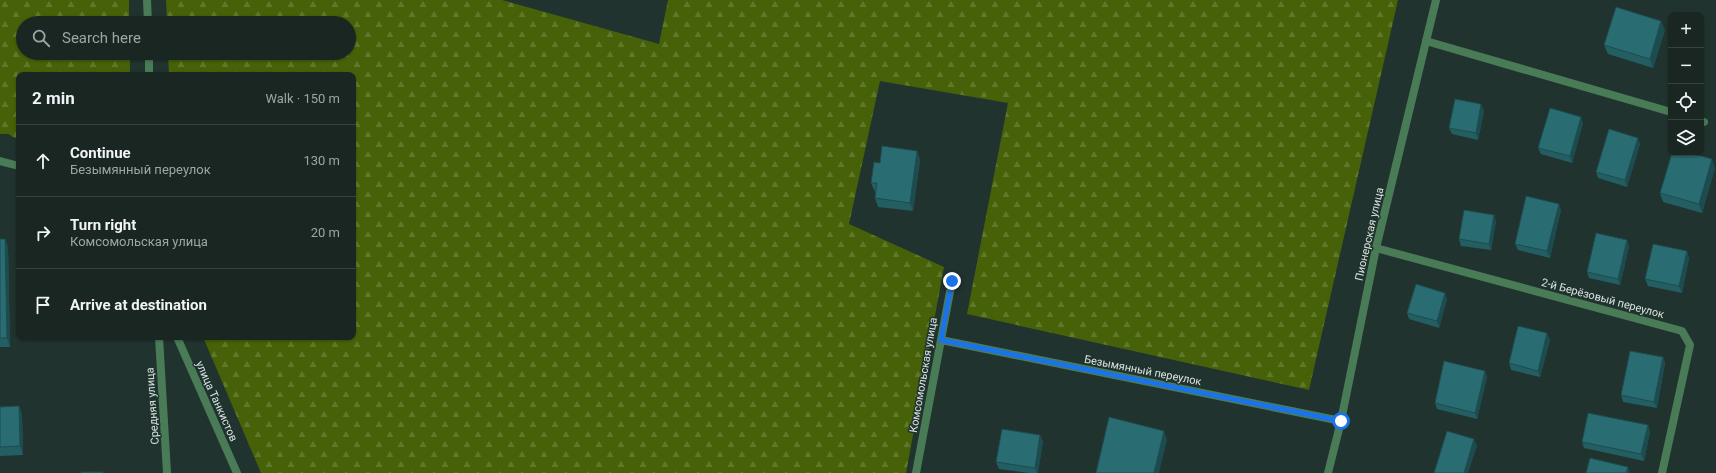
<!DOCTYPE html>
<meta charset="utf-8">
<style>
body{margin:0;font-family:Roboto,sans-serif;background:#26322f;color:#f1f3f6}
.controls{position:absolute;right:12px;top:12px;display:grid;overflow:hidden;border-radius:8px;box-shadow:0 1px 3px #0004}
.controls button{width:36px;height:36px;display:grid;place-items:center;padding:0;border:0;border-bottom:1px solid #374340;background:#192622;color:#f1f3f6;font:20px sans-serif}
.stop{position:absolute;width:12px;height:12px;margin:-9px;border:3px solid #1a73e8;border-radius:50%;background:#fff}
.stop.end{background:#1a73e8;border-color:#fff;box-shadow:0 1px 4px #0008}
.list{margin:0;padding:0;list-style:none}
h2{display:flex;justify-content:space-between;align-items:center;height:52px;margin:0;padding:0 16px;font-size:17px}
h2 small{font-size:13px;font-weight:400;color:#9fa5a5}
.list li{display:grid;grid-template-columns:26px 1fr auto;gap:12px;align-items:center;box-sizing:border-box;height:72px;padding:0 16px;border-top:1px solid #374340}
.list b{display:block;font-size:15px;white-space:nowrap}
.list p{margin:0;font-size:13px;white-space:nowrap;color:#9fa5a5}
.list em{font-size:13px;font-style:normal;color:#9fa5a5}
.icon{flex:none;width:22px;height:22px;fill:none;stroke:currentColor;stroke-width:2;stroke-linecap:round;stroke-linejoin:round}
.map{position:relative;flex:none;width:1716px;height:473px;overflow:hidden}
.search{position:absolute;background:#192622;box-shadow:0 1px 3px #0004;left:16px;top:16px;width:340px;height:44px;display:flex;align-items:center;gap:10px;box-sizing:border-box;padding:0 14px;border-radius:22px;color:#9fa5a5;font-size:15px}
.panel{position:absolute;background:#192622;box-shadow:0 1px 3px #0004;left:16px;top:72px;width:340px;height:268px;border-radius:8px}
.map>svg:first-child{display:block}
.forest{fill:url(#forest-firs)}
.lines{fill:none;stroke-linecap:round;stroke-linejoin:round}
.service{stroke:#4a7b57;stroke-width:8}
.minor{stroke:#4a7b57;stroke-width:8}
.wall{fill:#235e62}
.shaded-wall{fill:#1d4c50}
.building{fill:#296d72;stroke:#1d4c50}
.route{stroke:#1a73e8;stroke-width:5}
.labels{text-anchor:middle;stroke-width:3;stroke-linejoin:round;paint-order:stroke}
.street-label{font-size:11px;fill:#d9e4e1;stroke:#21332e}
</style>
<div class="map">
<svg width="1716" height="473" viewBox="0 0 1716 473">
<defs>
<pattern id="forest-firs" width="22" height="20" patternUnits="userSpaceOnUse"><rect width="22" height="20" fill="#466108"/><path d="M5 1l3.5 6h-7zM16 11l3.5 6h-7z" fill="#60782c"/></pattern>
</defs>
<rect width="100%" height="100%" fill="#21332e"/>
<!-- forest -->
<path class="forest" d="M 0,0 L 129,0 L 129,23 L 23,23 L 23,53 L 130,53 L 130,75 L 19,75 L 19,140 L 8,134 L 0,134 Z
M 166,0 L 502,0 L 659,44 L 668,0 L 1398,0 L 1309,390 L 967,314 L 1008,103 L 880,81 L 849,224 L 944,267 L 906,473 L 261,473 L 203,337 L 353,337 L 353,75 L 169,75 L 168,53 L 349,53 L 349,23 L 167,23 Z"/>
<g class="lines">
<!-- service -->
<path class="service" d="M 1426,41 L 1671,112
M 1701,121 L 1704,122
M 0,161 L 19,166"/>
<!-- minor -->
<path class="minor" d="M 147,0 L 148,23
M 149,53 L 149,75
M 1376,248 L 1682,331 L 1690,345 L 1662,473
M 159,337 L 167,473
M 177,337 L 237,473
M 941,340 L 1341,421
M 916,473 L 952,281
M 1328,473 L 1341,421 L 1376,248 L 1436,0"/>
</g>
<!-- wall -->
<path class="wall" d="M 1665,30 L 1653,68 L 1608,54 L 1604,45 Z
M 1481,104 L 1484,111 L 1478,140 L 1452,134 L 1449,128 Z
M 1583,123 L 1572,163 L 1541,154 L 1538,148 Z
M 1640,144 L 1627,187 L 1598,178 L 1596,172 Z
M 917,151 L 920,160 L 913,211 L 878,207 L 875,198 L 876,192 L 875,192 L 871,183 L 880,163 Z
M 1715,168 L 1702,213 L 1663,202 L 1660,193 Z
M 1561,210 L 1550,258 L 1518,250 L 1515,244 Z
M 1496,221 L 1491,250 L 1461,246 L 1459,239 Z
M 0,239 L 5,239 L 8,248 L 10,347 L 0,347 Z
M 1627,240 L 1629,247 L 1620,285 L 1589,278 L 1587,272 Z
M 1687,251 L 1689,258 L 1682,293 L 1648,286 L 1645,279 Z
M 1447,299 L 1439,328 L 1409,319 L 1407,313 Z
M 1550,340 L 1540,377 L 1511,370 L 1509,363 Z
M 1663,357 L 1665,363 L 1657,408 L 1623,402 L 1621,395 Z
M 1487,377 L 1477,419 L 1437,409 L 1435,403 Z
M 19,406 L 22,415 L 23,455 L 0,456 L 0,407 Z
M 1648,425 L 1650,432 L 1644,461 L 1584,448 L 1582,442 Z
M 1043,441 L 1038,473 L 1029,473 L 999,469 L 996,462 Z"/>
<!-- shaded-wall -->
<path class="shaded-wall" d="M 1661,21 L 1665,30 L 1653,68 L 1650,59 Z
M 1481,104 L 1484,111 L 1478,140 L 1476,133 Z
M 1581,117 L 1583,123 L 1572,163 L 1570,156 Z
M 1638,138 L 1640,144 L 1627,187 L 1625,180 Z
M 917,151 L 920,160 L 913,211 L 910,203 Z
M 1712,159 L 1715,168 L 1702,213 L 1699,204 Z
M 1559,204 L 1561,210 L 1550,258 L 1547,251 Z
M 1494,215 L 1496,221 L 1491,250 L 1489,244 Z
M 5,239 L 8,248 L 10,347 L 7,338 Z
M 1627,240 L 1629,247 L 1620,285 L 1618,279 Z
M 1687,251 L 1689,258 L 1682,293 L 1679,286 Z
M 1445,293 L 1447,299 L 1439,328 L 1437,321 Z
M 1547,333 L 1550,340 L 1540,377 L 1538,371 Z
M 1663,357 L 1665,363 L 1657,408 L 1654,402 Z
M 1485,371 L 1487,377 L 1477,419 L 1475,413 Z
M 19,406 L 22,415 L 23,455 L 20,446 Z
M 1648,425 L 1650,432 L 1644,461 L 1641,454 Z
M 1164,431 L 1167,440 L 1159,473 L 1154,473 Z
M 1040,435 L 1043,441 L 1038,473 L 1037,473 L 1035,468 Z
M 1474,439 L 1477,446 L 1468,473 L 1464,473 Z
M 1628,467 L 1630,473 L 1626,473 Z"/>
<!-- building -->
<path class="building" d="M 1616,7 L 1661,21 L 1650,59 L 1604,45 Z
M 1455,99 L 1481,104 L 1476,133 L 1449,128 Z
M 1550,108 L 1581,117 L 1570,156 L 1538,148 Z
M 1609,129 L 1638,138 L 1625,180 L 1596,172 Z
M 882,146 L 917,151 L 910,203 L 875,198 L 877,183 L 871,183 L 874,162 L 880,163 Z
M 1672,153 L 1690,153 L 1712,159 L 1699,204 L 1660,193 Z
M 1526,196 L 1559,204 L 1547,251 L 1515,244 Z
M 1464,210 L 1494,215 L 1489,244 L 1459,239 Z
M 1596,233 L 1627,240 L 1618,279 L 1587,272 Z
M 0,239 L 5,239 L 7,338 L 0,338 Z
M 1653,244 L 1687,251 L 1679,286 L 1645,279 Z
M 1416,284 L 1445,293 L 1437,321 L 1407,313 Z
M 1518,326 L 1547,333 L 1538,371 L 1509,363 Z
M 1630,351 L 1663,357 L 1654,402 L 1621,395 Z
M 1444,361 L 1485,371 L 1475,413 L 1435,403 Z
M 19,406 L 20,446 L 0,447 L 0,407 Z
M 1588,413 L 1648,425 L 1641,454 L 1582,442 Z
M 1109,417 L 1164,431 L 1154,473 L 1096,473 Z
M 1002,429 L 1040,435 L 1035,468 L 996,462 Z
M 1447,431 L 1474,439 L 1464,473 L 1434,473 Z
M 1590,458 L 1628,467 L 1626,473 L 1586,473 Z
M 81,472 L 103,472 L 103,473 L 81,473 Z"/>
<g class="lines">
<!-- route -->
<path class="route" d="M 952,281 L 941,340 L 1341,421"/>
</g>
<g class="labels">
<!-- street labels -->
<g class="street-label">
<text transform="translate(1369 234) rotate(-77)" y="4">Пионерская улица</text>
<text transform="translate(1603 298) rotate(15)" y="4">2-й Берёзовый переулок</text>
<text transform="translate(1143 370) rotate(11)" y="4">Безымянный переулок</text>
<text transform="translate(923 375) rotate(-80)" y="4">Комсомольская улица</text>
<text transform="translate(217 401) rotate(66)" y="4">улица Танкистов</text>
<text transform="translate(152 406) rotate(-94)" y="4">Средняя улица</text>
</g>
</g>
</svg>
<div class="controls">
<button>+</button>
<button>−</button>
<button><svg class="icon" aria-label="locate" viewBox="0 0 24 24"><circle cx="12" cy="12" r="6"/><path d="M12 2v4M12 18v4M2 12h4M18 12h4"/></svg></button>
<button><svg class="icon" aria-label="layers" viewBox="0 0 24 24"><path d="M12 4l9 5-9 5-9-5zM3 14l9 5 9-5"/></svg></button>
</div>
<div class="stop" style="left:1341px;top:421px"></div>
<div class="stop end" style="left:952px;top:281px"></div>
<div class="search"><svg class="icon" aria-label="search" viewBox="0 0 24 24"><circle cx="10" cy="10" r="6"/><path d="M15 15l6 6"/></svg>Search here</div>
<section class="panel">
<h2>2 min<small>Walk · 150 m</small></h2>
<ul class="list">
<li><svg class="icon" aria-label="ahead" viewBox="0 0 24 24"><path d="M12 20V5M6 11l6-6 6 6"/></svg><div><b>Continue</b><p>Безымянный переулок</p></div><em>130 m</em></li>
<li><svg class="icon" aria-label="right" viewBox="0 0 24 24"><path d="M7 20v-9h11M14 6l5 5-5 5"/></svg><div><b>Turn right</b><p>Комсомольская улица</p></div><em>20 m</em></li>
<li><svg class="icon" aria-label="arrive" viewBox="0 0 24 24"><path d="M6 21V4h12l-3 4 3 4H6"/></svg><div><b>Arrive at destination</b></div></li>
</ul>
</section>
</div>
